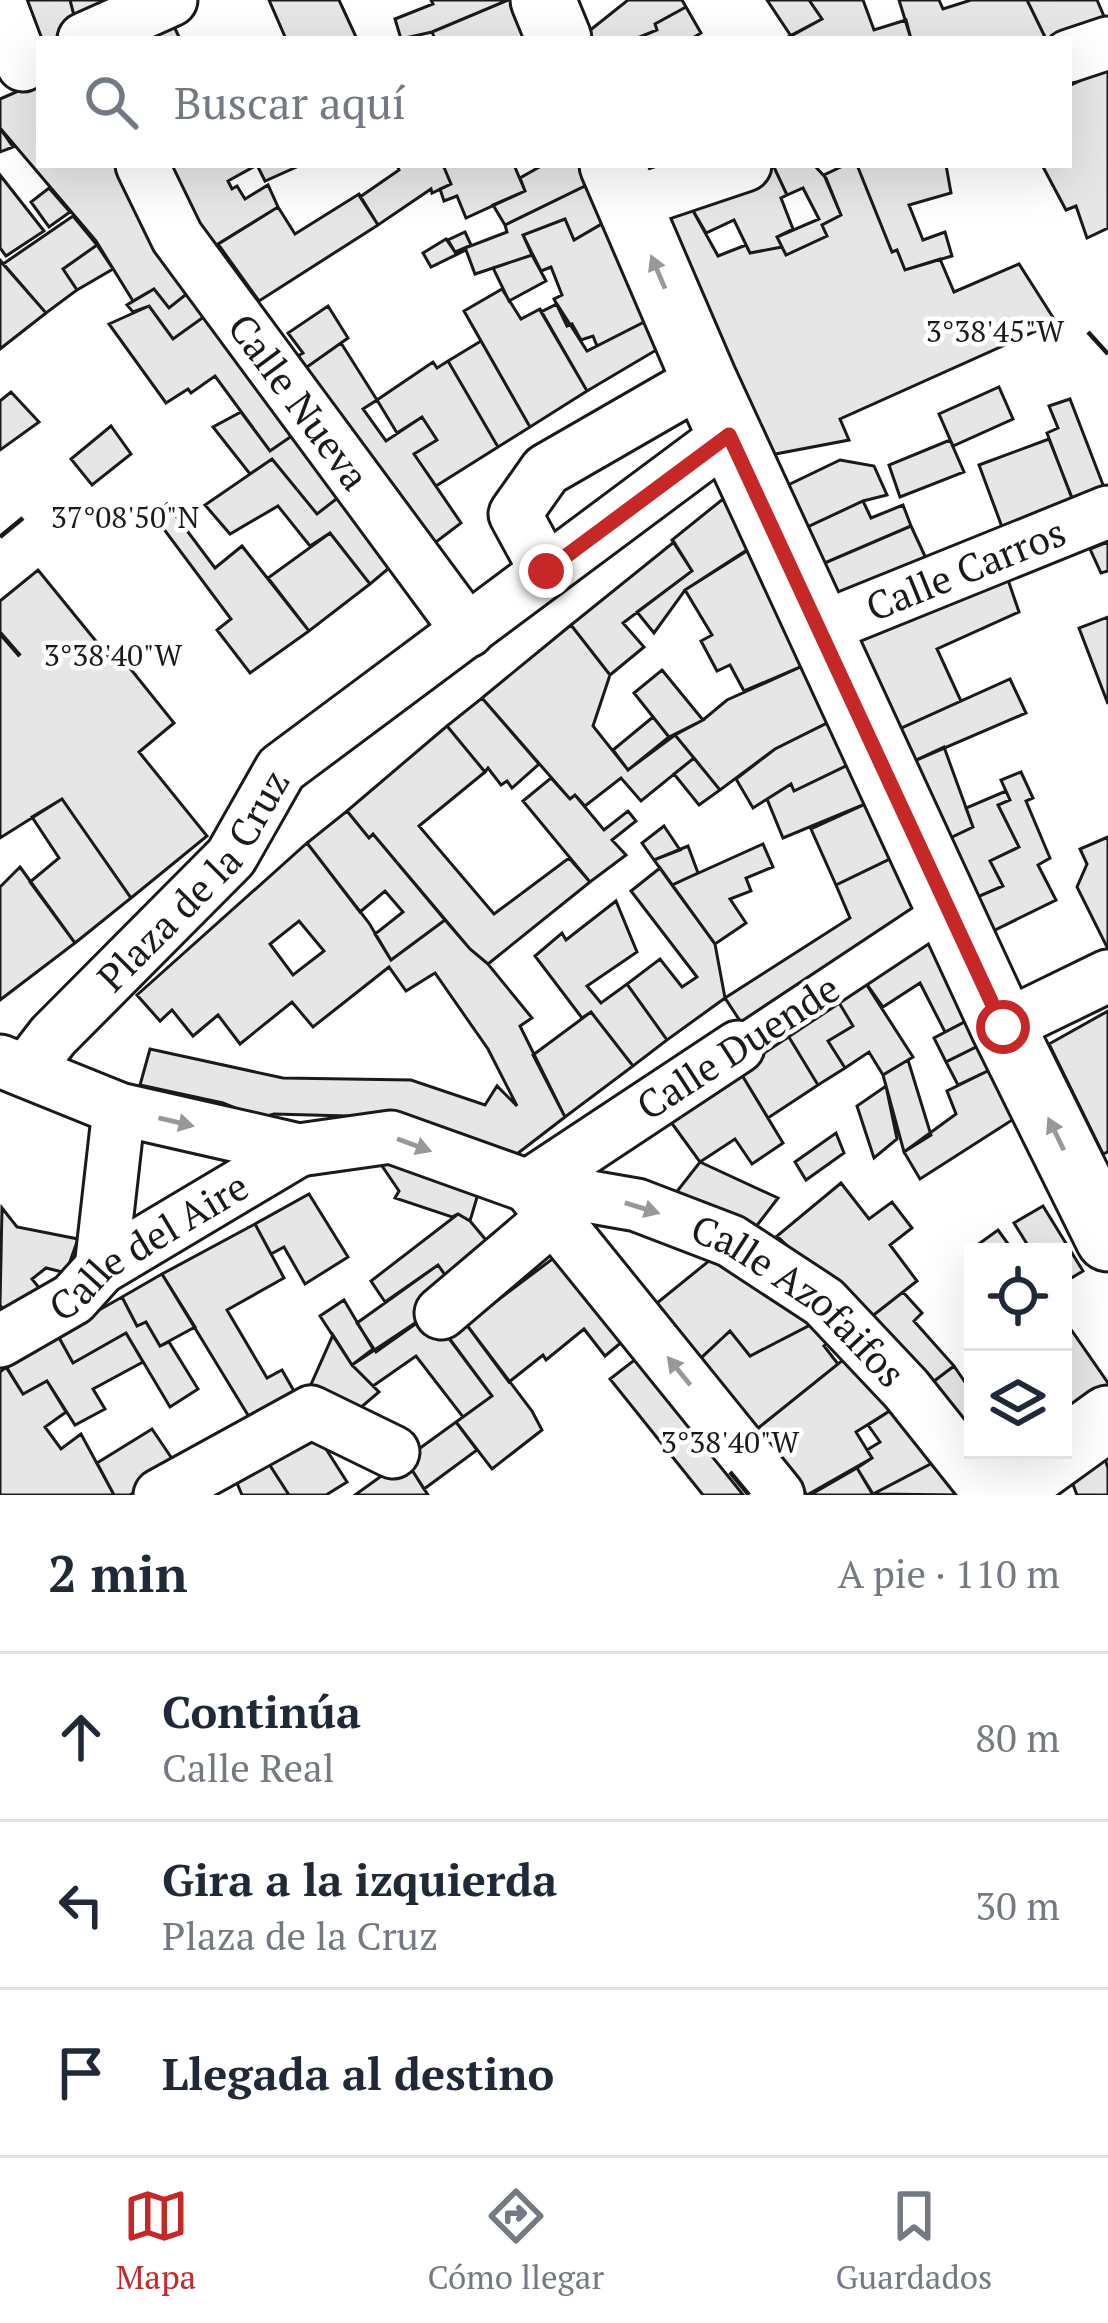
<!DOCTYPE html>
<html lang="es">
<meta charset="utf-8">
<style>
body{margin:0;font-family:"PT Serif",serif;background:#f6f6f7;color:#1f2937}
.controls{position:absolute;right:36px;bottom:36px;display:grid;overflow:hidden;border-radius:0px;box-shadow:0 12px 48px #0002}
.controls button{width:108px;height:108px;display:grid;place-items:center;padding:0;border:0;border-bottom:3px solid #e0e1e3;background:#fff;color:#1f2937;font:60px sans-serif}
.stop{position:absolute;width:36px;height:36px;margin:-27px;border:9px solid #c62828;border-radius:50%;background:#fff}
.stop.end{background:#c62828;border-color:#fff;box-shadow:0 3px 12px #0008}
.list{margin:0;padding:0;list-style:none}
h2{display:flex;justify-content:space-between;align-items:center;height:156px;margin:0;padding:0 48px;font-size:51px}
h2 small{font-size:39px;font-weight:400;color:#747a83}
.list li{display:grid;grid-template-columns:78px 1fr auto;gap:36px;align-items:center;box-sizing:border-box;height:168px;padding:0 48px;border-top:3px solid #e0e1e3}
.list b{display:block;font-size:45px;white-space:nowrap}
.list p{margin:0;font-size:39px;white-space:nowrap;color:#747a83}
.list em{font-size:39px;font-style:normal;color:#747a83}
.icon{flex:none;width:66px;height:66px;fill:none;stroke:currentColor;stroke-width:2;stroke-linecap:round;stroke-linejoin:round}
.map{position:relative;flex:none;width:1108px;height:1495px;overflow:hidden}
.search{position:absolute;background:#fff;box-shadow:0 12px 48px #0002;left:36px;right:36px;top:36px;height:132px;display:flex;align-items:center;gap:30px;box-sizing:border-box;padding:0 42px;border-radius:0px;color:#747a83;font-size:45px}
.sheet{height:660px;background:#fff}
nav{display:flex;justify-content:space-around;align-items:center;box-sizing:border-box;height:168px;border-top:3px solid #e0e1e3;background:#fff;font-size:33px;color:#747a83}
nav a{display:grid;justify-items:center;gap:6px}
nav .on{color:#c62828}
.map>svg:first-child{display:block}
.building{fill:#e6e6e6;stroke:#1a1a1a;stroke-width:3;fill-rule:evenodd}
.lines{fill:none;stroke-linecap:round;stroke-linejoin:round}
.pedestrian-casing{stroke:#1a1a1a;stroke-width:42}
.minor-casing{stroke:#1a1a1a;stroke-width:57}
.tertiary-casing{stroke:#1a1a1a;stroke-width:69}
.pedestrian{stroke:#fff;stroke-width:36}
.minor{stroke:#fff;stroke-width:51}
.tertiary{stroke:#fff;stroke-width:63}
.oneway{fill:#989898}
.route{stroke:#c62828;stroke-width:15}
.ticks{fill:none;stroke:#1a1a1a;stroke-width:4.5}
.labels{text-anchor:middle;stroke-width:9;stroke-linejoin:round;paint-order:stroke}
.street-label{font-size:39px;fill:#1a1a1a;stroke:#fff}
.ticks-label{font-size:30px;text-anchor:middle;fill:#1a1a1a;stroke:#fff;stroke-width:9;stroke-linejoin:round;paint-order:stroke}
</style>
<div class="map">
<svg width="1108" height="1495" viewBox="0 0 1108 1495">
<rect width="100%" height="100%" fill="#fff"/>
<!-- building -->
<path class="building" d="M 22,0 L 70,0 L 77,27 L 52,39 L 39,39 Z
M 70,0 L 136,0 L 77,27 Z
M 269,0 L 339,0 L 357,39 L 286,39 Z
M 431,0 L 508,0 L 432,32 L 401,39 L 395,19 L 433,4 Z
M 508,0 L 516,0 L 534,39 L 435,39 L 432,32 Z
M 628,0 L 682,0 L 686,7 L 655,24 L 657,30 L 635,39 L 579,39 Z
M 767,0 L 809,0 L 822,19 L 791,36 Z
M 809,0 L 863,0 L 874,30 L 906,20 L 911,39 L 784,39 L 822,19 Z
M 899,0 L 939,0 L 943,9 L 971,0 L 1027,0 L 1046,39 L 911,39 Z
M 1027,0 L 1097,0 L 1106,21 L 1046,39 Z
M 686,7 L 701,33 L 691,39 L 635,39 L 657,30 L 655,24 Z
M 171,20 L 180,39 L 132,39 Z
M 1108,67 L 1108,228 L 1087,238 L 1076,206 L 1066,210 L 1042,165 L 1069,165 L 1069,86 Z
M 39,82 L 39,165 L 123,165 L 194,288 L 169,308 L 154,289 L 133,301 L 96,241 L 0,128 L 0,99 Z
M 0,128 L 13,147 L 0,152 Z
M 177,165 L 257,165 L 228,181 L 232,189 L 237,186 L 245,199 L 268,185 L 278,207 L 199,256 L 158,172 Z
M 257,165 L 301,165 L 265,181 Z
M 397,165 L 443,165 L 451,184 L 432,193 L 431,189 L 378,225 L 360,197 L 399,170 Z
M 443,165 L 514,165 L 525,191 L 466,218 L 457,196 L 444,201 L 440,189 L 451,184 Z
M 543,165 L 581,165 L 589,184 L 505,225 L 493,205 L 525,191 L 520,178 Z
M 766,165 L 773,165 L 787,195 L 781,198 L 793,229 L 777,237 L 782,247 L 750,253 L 734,220 L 706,233 L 687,200 Z
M 773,165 L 814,165 L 826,178 L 841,215 L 822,225 L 827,236 L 786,255 L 777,237 L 819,219 L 803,188 L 787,195 Z
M 845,165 L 857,165 L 892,252 L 897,250 L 905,270 L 940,259 L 954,292 L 1019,264 L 1056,322 L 840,419 L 849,440 L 770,455 L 658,222 L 687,200 L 718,256 L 746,245 L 750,253 L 782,247 L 786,255 L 827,236 L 822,225 L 841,215 L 824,175 Z
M 857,165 L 946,165 L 951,193 L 909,205 L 923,240 L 945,232 L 952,256 L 905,270 L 897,250 L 892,252 Z
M 0,175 L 44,231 L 6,256 L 0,248 Z
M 589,184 L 605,222 L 574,240 L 565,219 L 523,235 L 532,255 L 475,274 L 466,250 L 431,267 L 423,253 L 446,239 L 455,252 L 507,232 L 505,225 Z
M 49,188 L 70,212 L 49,227 L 31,202 Z
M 359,194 L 378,225 L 259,301 L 218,244 L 278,207 L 295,234 Z
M 73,216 L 97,245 L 63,269 L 77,290 L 46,313 L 3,264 Z
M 565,219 L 574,240 L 605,222 L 646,321 L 597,346 L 593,336 L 581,340 L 572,324 L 567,326 L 554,299 L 562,295 L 551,267 L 541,271 L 523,235 Z
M 465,232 L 471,245 L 455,252 L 448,240 Z
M 97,245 L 113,269 L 77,290 L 63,269 Z
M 532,255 L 546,281 L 509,301 L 493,268 Z
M 0,260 L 46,313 L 0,349 Z
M 194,288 L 212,311 L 173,339 L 149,306 L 133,312 L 127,305 L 154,289 L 169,308 Z
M 502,289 L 521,319 L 540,309 L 587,391 L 530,427 L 464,311 Z
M 557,304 L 587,351 L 646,321 L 658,349 L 587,391 L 541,312 Z
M 149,306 L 173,339 L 212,311 L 299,431 L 270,451 L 215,376 L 191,393 L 188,389 L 166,403 L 109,324 Z
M 328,306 L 348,338 L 290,379 L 289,361 L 303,353 L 288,333 Z
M 481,341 L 530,427 L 498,447 L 448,361 Z
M 341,343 L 377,400 L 363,409 L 386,441 L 422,417 L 437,440 L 414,454 L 461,523 L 423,552 L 290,379 Z
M 448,361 L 498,447 L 436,486 L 414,454 L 437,440 L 422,417 L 397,433 L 377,400 L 433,362 L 437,368 Z
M 999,387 L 1013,419 L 953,446 L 939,414 Z
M 11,392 L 39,422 L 0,450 L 0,401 Z
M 1070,399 L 1105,490 L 1073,501 L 1047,433 L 1058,428 L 1049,406 Z
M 241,412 L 270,451 L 299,431 L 344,493 L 317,514 L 272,459 L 250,474 L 213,427 Z
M 111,426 L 131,454 L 92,485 L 71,459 Z
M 1049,439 L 1076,508 L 1005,535 L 979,465 Z
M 950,440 L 964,472 L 900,497 L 889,465 Z
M 272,459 L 317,514 L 344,493 L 395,563 L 370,584 L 330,533 L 310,546 L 278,506 L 230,534 L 205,505 Z
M 840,460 L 874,466 L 887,495 L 863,501 L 803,529 L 784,487 Z
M 723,499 L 750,549 L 685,590 L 654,633 L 637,612 L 692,571 L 672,540 Z
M 863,501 L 871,518 L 903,505 L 911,526 L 820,565 L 803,529 Z
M 167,504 L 215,568 L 242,546 L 309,631 L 250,673 L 217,630 L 231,619 L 154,516 Z
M 911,526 L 930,567 L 838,605 L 820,565 Z
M 330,533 L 370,584 L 309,631 L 268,578 Z
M 674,542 L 692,571 L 623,623 L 644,647 L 610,675 L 571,625 Z
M 1108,542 L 1108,571 L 1101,573 L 1090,549 Z
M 747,550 L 805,665 L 744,691 L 730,665 L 717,671 L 701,641 L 712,635 L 685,590 Z
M 38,570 L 117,667 L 125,662 L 174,723 L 139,752 L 207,836 L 131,898 L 62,799 L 0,838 L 0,601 Z
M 1005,571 L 1019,612 L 937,649 L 961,701 L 897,730 L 859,648 L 863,634 Z
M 1108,617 L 1108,704 L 1079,628 Z
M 571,625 L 610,675 L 593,726 L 628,770 L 675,735 L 694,758 L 641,801 L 621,778 L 585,806 L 575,795 L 570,799 L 482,698 Z
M 805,665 L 831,721 L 775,749 L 720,790 L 675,735 L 703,720 L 727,700 Z
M 662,670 L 703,720 L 669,737 L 634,693 Z
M 1010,679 L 1026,713 L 912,762 L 897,730 Z
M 482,698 L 539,764 L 512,788 L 507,781 L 501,785 L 488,768 L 485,772 L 447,726 Z
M 653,717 L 669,737 L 628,770 L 613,750 Z
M 831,721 L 852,763 L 794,791 L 791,784 L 753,808 L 736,779 L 775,749 Z
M 447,726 L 485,772 L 419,826 L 494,914 L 569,858 L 590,882 L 488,964 L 470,949 L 373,834 L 369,838 L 347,811 Z
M 944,747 L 973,827 L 946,840 L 912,762 Z
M 694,758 L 720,790 L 699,805 L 674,774 Z
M 852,763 L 870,802 L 783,838 L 767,799 L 791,784 L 794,791 Z
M 1021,772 L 1033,798 L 1026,801 L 1050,858 L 1038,865 L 1056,900 L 989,933 L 975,898 L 1003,886 L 990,861 L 1019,847 L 998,805 L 1010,800 L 1001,780 Z
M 551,778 L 570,799 L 575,795 L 604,830 L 628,811 L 636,821 L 612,840 L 626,855 L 590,882 L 523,801 Z
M 1006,791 L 1010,800 L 998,805 L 1019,847 L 990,861 L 1003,886 L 975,898 L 946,840 L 973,827 L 966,808 Z
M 62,799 L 131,898 L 75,943 L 30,882 L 59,858 L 32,817 Z
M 870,802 L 896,856 L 836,885 L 811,829 Z
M 347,811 L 369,838 L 373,834 L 445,920 L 391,960 L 375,934 L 403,912 L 385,891 L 360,912 L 307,843 Z
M 664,826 L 680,850 L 654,860 L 642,843 Z
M 1108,837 L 1108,949 L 1077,887 L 1087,864 L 1080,849 Z
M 307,843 L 369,923 L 391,960 L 445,920 L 470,949 L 488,964 L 532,1018 L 520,1026 L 565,1117 L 509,1160 L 385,1117 L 274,1114 L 260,1118 L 223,1103 L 140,1085 L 150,1049 L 283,1078 L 411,1080 L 485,1105 L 497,1086 L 517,1106 L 488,1049 L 435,973 L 406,991 L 389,967 L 313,1027 L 292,1002 L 240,1044 L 218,1015 L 193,1036 L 172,1010 L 160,1021 L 137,995 ZM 299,921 L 324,951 L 293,975 L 270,944 Z
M 763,844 L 773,867 L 746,878 L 751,891 L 730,899 L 746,923 L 715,944 L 672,885 Z
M 688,846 L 698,873 L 672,885 L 654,860 Z
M 896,856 L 920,914 L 744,1027 L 725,998 L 850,918 L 836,885 Z
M 20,867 L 75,943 L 0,1000 L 0,887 Z
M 660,868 L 715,944 L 725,998 L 667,1040 L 627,984 L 660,959 L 682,987 L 697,977 L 631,891 Z
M 616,901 L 637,952 L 587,986 L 601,1003 L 627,984 L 667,1040 L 633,1066 L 591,1012 L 582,1018 L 535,956 L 562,933 L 566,940 Z
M 931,926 L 976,1016 L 945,1032 L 920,983 L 883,1007 L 859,973 Z
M 859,973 L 913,1057 L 883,1075 L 869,1052 L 845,1068 L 828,1041 L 853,1026 L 832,991 Z
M 832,991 L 853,1026 L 828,1041 L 845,1068 L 818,1085 L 781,1024 Z
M 1108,1011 L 1108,1152 L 1103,1154 L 1049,1044 Z
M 591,1012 L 633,1066 L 565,1117 L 533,1055 Z
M 976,1016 L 988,1041 L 946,1062 L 934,1038 Z
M 781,1024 L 818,1085 L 768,1118 L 731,1057 Z
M 988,1041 L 1000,1065 L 958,1085 L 946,1062 Z
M 731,1057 L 783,1143 L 752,1164 L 735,1139 L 700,1162 L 660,1107 Z
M 908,1060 L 931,1135 L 904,1152 L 883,1075 Z
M 1000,1065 L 1023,1113 L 920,1179 L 904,1152 L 956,1114 L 947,1091 Z
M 886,1086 L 897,1139 L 874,1158 L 857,1106 Z
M 836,1133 L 844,1153 L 806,1180 L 795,1162 Z
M 376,1157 L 478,1194 L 470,1221 L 458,1214 L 452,1217 L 395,1198 L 399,1191 Z
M 700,1162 L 778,1198 L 755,1228 L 675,1194 Z
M 841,1183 L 869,1219 L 892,1202 L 912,1228 L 890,1245 L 917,1281 L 866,1321 L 777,1236 Z
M 309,1194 L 348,1257 L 305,1284 L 284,1247 L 271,1254 L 255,1224 Z
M 1043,1206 L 1083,1271 L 1063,1283 L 1063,1252 L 1032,1252 L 1014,1223 Z
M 2,1208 L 17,1227 L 78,1239 L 66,1273 L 46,1268 L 32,1279 L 44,1294 L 7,1315 L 0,1305 Z
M 458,1214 L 470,1221 L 491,1246 L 448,1279 L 438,1265 L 385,1302 L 371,1281 Z
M 255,1224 L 284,1278 L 227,1310 L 267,1378 L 282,1370 L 299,1400 L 254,1425 L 162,1274 Z
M 998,1230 L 1014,1252 L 973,1252 L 973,1258 L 969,1251 Z
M 715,1256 L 816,1322 L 750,1356 L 730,1331 L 701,1358 L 657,1303 Z
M 555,1257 L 623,1341 L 605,1356 L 584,1329 L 546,1360 L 543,1355 L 509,1382 L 466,1324 Z
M 438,1265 L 448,1279 L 448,1301 L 376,1352 L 357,1323 Z
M 162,1274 L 195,1327 L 160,1346 L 146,1322 L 137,1326 L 122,1297 Z
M 903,1292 L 922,1313 L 914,1321 L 954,1366 L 925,1388 L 866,1321 Z
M 122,1297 L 137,1326 L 146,1322 L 160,1346 L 169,1342 L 198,1389 L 170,1407 L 126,1333 L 73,1363 L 57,1334 Z
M 344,1300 L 373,1349 L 352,1365 L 320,1316 Z
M 430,1313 L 492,1396 L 463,1417 L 416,1356 L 373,1386 L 352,1365 Z
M 1063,1318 L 1108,1383 L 1108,1388 L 1063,1424 L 1063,1388 L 1068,1385 L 1063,1377 Z
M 816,1322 L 836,1336 L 824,1346 L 838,1364 L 757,1429 L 701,1358 L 730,1331 L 750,1356 Z
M 466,1324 L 532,1411 L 542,1430 L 492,1469 L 456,1422 L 492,1396 L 449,1338 Z
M 126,1333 L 143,1362 L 93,1389 L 105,1409 L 75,1425 L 47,1381 L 23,1394 L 4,1363 L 57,1334 L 73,1363 Z
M 333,1335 L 352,1365 L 379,1392 L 352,1415 L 305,1398 Z
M 854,1351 L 899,1405 L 856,1432 L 872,1458 L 807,1495 L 757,1429 Z
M 637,1358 L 744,1492 L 740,1495 L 703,1495 L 610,1379 Z
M 954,1366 L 973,1394 L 973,1449 L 925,1388 Z
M 6,1367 L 23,1394 L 47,1381 L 66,1412 L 45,1427 L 61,1449 L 81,1434 L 114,1495 L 0,1495 L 0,1372 Z
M 899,1405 L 940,1459 L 873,1494 L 857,1468 L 872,1458 L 867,1450 L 880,1442 L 868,1425 Z
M 456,1422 L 477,1450 L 424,1489 L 405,1459 Z
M 312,1427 L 347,1482 L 326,1495 L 289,1495 L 262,1453 Z
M 152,1429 L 177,1466 L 130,1495 L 114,1495 L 97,1463 Z
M 262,1453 L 289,1495 L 242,1495 L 231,1469 Z
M 1103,1453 L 1108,1468 L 1108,1495 L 1077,1495 L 1072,1482 Z
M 405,1459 L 428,1495 L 355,1495 Z
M 940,1459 L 962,1495 L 873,1494 L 904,1478 Z
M 857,1468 L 873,1495 L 810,1495 Z"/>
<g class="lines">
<!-- pedestrian casing -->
<g class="pedestrian-casing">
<path id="pedestrian" d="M 738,1047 L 949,907"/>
</g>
<!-- minor casing -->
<g class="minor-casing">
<g id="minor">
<path d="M 0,4 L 23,65"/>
<path d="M 84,39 L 171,0"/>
<path d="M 1069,56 L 1108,43"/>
<path id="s1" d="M 142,165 L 177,237 L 468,631"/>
<path d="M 629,204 L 745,165"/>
<path d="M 546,571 L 515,514 L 546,470 L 704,379"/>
<path id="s2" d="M 821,628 L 1108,512"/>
<path d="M 1003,1027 L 1108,976"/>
<path id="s3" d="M 0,1061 L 119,1109 L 299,1150 L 391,1137 L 528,1186 L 637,1205 L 731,1241 L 824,1302 L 906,1389 L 976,1477 L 1014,1486"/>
<path id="s4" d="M 26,1071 L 53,1036 L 231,857 L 281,769 L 729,435"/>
<path d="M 528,1186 L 778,1495"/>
<path d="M 528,1186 L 738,1047"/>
<path d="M 101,1268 L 119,1109"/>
<path d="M 441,1313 L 554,1217"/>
<path id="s5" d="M 0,1341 L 73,1299 L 101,1268 L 299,1150"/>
<path d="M 160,1495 L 311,1412 L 393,1452"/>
</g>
</g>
<!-- tertiary casing -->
<g class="tertiary-casing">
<path id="tertiary" d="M 543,0 L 559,39
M 612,165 L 704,379 L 1003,1027 L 1108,1239
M 1019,1495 L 1014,1486 L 1108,1418"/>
</g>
<!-- pedestrian -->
<use href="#pedestrian" class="pedestrian"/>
<!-- minor -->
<use href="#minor" class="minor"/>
<!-- tertiary -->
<use href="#tertiary" class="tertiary"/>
</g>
<!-- one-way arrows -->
<defs><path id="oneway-solid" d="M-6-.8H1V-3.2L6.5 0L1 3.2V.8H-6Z" transform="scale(3)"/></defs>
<g class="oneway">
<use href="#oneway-solid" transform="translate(658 272) rotate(-113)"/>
<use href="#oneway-solid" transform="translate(176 1122) rotate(13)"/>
<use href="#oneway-solid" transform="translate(1056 1134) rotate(-116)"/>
<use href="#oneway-solid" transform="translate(414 1145) rotate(20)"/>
<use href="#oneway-solid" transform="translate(642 1208) rotate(17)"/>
<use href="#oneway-solid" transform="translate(679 1371) rotate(-129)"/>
</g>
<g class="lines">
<!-- route -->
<path class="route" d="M 546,571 L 729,435 L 1003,1027"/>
</g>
<!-- ticks -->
<path class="ticks" d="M 1088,332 L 1108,354M 0,537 L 23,518M 0,633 L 20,656M 730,1472 L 749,1495"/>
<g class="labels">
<!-- street labels -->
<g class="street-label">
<text dy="14" stroke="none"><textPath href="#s1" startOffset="285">Calle Nueva</textPath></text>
<text dy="14" stroke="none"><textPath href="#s2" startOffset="156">Calle Carros</textPath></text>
<text dy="14" stroke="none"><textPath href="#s4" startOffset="255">Plaza de la Cruz</textPath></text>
<text transform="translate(738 1047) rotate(-33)" y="14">Calle Duende</text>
<text dy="14" stroke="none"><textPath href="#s5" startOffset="177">Calle del Aire</textPath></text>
<text dy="14" stroke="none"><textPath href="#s3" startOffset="852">Calle Azofaifos</textPath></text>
</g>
</g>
<g class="ticks-label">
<text x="995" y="342">3°38'45"W</text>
<text x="125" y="528">37°08'50"N</text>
<text x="113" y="666">3°38'40"W</text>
<text x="730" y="1453">3°38'40"W</text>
</g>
</svg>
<div class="controls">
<button><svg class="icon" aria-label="locate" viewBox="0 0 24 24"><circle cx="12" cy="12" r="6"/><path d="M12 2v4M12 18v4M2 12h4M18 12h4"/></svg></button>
<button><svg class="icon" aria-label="layers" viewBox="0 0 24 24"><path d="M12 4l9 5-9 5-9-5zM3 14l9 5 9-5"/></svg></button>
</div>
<div class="stop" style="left:1003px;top:1027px"></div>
<div class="stop end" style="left:546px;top:571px"></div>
<div class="search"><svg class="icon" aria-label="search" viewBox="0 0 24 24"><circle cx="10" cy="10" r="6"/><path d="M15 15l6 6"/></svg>Buscar aquí</div>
</div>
<section class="sheet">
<h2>2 min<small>A pie · 110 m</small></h2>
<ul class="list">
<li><svg class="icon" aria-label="ahead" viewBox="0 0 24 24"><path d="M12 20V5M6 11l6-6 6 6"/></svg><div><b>Continúa</b><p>Calle Real</p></div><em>80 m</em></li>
<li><svg class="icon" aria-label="left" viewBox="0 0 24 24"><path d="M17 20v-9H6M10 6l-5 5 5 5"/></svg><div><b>Gira a la izquierda</b><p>Plaza de la Cruz</p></div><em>30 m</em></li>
<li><svg class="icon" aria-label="arrive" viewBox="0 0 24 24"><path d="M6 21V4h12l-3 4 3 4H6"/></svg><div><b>Llegada al destino</b></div></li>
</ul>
</section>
<nav>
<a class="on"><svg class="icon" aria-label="map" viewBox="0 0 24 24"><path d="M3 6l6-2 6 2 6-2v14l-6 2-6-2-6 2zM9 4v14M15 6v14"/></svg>Mapa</a>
<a><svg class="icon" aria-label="directions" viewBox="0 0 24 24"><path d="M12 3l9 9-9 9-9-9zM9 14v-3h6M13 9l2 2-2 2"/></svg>Cómo llegar</a>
<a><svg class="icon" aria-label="saved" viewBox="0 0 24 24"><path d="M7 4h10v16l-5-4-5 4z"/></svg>Guardados</a>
</nav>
